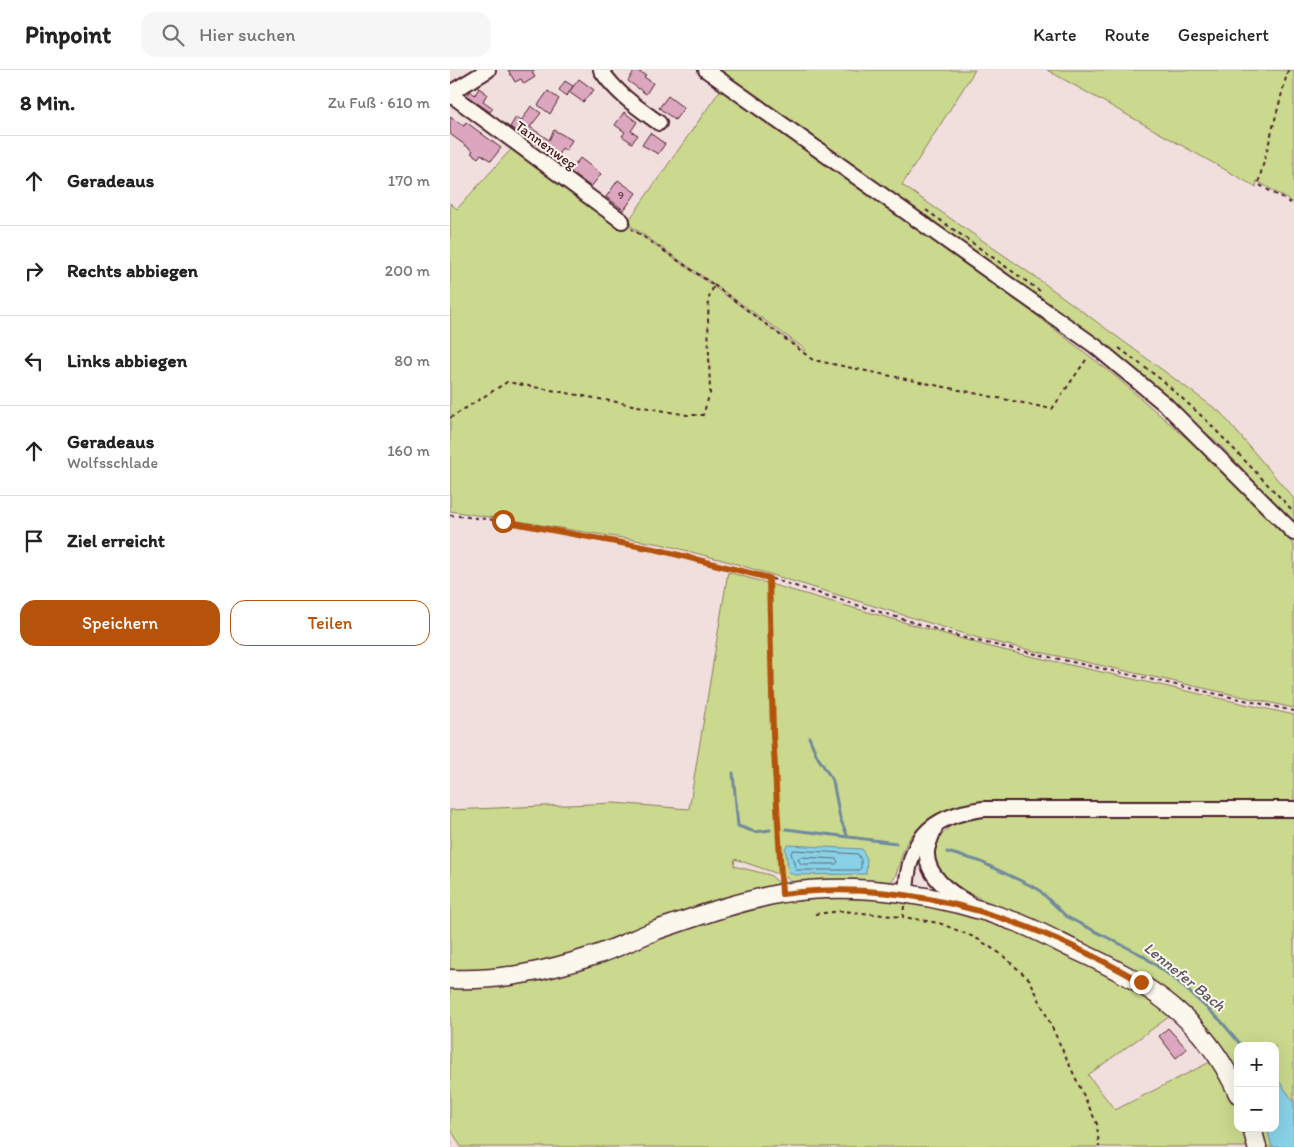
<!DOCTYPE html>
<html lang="de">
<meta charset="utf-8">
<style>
body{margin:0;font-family:Itim,sans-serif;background:#f6f6f6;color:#222}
.controls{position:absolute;right:15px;bottom:15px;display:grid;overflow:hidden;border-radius:10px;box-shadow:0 5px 20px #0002}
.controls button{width:45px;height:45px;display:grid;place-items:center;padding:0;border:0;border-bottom:1px solid #e0e0e0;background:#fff;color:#222;font:25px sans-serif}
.stop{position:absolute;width:15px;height:15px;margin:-11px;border:4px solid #b45309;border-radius:50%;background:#fff}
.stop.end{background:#b45309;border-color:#fff;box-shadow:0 1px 5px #0008}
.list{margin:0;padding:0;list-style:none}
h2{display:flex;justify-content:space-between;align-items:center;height:65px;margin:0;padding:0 20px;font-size:21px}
h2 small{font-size:16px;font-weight:400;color:#767676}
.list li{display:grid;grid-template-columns:32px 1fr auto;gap:15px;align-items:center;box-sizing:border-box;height:90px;padding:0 20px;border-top:1px solid #e0e0e0}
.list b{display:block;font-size:19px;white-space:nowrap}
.list p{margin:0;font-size:16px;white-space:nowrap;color:#767676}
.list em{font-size:16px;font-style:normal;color:#767676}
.actions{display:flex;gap:10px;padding:15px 20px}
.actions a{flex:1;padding:11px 0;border:1px solid #b45309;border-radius:15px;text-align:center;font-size:18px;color:#b45309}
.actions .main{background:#b45309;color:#fff}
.icon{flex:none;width:28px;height:28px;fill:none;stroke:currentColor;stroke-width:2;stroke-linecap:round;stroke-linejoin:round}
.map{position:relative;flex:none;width:844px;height:1077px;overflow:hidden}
header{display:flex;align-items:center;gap:30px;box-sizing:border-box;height:70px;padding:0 25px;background:#fff;border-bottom:1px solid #e0e0e0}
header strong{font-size:24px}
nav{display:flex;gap:28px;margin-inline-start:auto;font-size:18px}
.search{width:350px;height:45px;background:#f6f6f6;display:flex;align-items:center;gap:12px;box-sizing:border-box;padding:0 18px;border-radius:15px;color:#767676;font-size:19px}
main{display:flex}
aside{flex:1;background:#fff}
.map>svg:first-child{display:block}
.green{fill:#cad98d;stroke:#8a7c5c}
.water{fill:#88d2e8;stroke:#6f8a9c}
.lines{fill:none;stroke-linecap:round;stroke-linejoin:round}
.shore{stroke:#636777;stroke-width:1}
.stream{stroke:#6f8a9c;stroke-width:3}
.building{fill:#dba6be;stroke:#4a1f2b}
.minor-casing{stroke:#4a1f2b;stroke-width:18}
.major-casing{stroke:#4a1f2b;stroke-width:21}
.path{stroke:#4a1f2b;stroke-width:2;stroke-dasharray:4 4;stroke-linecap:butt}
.minor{stroke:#fbf7ec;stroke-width:14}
.major{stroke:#fbf7ec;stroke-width:18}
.route{stroke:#b45309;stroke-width:6}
.labels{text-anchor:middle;stroke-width:4;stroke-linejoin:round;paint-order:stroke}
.number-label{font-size:12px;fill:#6e4150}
.street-label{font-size:15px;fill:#4a1f2b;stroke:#fbf7ec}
.water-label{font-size:16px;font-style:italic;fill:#5d5564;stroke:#fbf7ec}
</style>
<header>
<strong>Pinpoint</strong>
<div class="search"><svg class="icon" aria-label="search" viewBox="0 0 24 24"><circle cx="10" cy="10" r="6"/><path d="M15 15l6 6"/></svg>Hier suchen</div>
<nav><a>Karte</a><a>Route</a><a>Gespeichert</a></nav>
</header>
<main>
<aside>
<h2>8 Min.<small>Zu Fuß · 610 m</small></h2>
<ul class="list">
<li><svg class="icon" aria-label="ahead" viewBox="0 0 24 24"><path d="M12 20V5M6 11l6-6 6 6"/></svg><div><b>Geradeaus</b></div><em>170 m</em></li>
<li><svg class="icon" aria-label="right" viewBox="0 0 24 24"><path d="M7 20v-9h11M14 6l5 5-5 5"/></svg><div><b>Rechts abbiegen</b></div><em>200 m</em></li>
<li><svg class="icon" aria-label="left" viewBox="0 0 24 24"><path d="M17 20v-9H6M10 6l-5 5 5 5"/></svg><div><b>Links abbiegen</b></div><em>80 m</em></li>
<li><svg class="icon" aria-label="ahead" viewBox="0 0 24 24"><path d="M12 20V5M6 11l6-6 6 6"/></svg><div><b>Geradeaus</b><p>Wolfsschlade</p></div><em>160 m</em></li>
<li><svg class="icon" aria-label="arrive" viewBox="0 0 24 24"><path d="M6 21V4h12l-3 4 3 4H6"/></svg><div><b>Ziel erreicht</b></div></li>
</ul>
<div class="actions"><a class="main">Speichern</a><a>Teilen</a></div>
</aside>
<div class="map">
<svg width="844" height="1077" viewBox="0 0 844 1077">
<rect width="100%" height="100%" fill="#f1dfde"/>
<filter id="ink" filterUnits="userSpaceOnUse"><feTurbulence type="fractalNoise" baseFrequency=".02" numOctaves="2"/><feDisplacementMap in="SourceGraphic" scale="10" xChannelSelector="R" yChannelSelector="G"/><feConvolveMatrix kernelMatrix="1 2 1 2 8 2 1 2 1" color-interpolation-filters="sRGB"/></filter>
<g filter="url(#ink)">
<!-- green -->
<path class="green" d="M 270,0 L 525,0 L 452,115 L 584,206 L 770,342 L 844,429 L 844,453 L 768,373 L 678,298 L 267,3 Z
M 597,0 L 844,0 L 844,133 L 807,111 L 806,117 Z
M 271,19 L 367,83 L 568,231 L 664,305 L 757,386 L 844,475 L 844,638 L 535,570 L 280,492 L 211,474 L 0,441 L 0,133 L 7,139 L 65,75 L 354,281 L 355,279 L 177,153 Z
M 278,502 L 544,578 L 844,645 L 844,732 L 526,733 C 502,737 474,747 459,769 C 451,781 450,796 444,809 L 440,812 L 343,813 L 334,806 L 285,789 L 284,796 L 320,805 L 330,814 L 268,831 L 147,877 L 89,895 L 0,902 L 0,740 L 164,733 L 239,739 Z
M 562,745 L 808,747 L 844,745 L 844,1077 L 816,1077 L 810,1058 L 825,1058 L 825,976 L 788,976 L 788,1009 L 743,945 L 557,841 L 498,813 L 485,798 L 483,779 L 491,766 L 500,756 L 517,749 Z
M 379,828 L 443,830 L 493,838 L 564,858 L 687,917 L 723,944 L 638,1005 L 665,1040 L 764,990 L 788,1039 L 788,1058 L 795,1058 L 801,1077 L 11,1077 L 0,1058 L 0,916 L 208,866 L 311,835 Z"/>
<!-- water -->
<path class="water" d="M 338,775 L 412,779 L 417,789 L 416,804 L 344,805 L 339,802 L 335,778 Z
M 829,1011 L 844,1032 L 844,1077 L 822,1077 L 817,1058 L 825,1058 L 825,1013 Z"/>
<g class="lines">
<!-- shore -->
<path class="shore" d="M 344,780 L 408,784 L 411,790 L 411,798 L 409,800 L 346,800 L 341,783 Z
M 351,787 L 386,789 L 388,792 L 386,794 L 351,794 L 348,789 Z"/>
<!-- stream -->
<path class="stream" d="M 359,667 L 367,686 L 383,711 L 390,748 L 397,765
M 283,703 L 288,756 L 305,762 L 320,760
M 336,759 L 446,773
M 497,782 L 529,791 L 588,819 L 617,847 L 692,885 L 725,909 L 770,950 L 792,976"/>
</g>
<!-- building -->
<path class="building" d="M 58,0 L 86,0 L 82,2 L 85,7 L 74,14 L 71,9 L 65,12 Z
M 185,0 L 196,5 L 194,7 L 203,13 L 196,24 L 178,11 Z
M 129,9 L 144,20 L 133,32 L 119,22 Z
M 115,11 L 123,16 L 117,26 L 109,20 Z
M 29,18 L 37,24 L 33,31 L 43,38 L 40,42 L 17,26 L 20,21 L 25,25 Z
M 98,21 L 109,29 L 100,44 L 88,35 Z
M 218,26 L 234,38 L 225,50 L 209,38 Z
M 81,36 L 91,43 L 80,57 L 99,70 L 104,60 L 122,70 L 116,81 L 112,78 L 106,89 L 97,84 L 98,81 L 60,57 L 66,47 L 71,51 Z
M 174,42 L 187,52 L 181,61 L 188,65 L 182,73 L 172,66 L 175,62 L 165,55 Z
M 0,47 L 14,56 L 16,52 L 51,78 L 41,91 L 31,84 L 28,88 L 21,83 L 23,81 L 0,64 Z
M 200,63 L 215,74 L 208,84 L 192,75 Z
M 130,88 L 151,104 L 141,117 L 120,101 Z
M 168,110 L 186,123 L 174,140 L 156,127 Z
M 718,958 L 737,979 L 726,988 L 709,966 Z"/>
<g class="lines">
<!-- minor casing -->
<g class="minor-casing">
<path id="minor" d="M 151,0 C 166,23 187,37 209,53
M 256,0 L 645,276 L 716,335 L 844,463
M 0,23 L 38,0
M 0,24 L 172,151
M 486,755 C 483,763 478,773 477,781 C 475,807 502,823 521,835
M 456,824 C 458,770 478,746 533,739 L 844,739"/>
</g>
<!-- major casing -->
<g class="major-casing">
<path id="major" d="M 0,909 C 52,911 97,901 146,885 C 167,878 186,868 207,860 C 248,846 290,831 333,823 C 409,811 494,825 566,852 C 585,859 603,869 621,878 C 695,911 754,946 788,1024
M 802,1058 L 807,1077"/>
</g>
<!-- path -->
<path class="path" d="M 838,0 L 808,114 L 844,135
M 476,140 L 590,221
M 264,215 L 363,290 L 602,339 L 638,287
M 669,278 L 713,311 L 756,350 L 844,442
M 0,348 L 57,312 L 237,345 L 253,345 L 260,323 L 258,248 L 259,228 L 264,215 L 182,159
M 0,445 L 53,451 L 209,480 L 319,508 L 518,569 L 844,641
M 319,508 L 323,663 L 331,810
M 454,836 L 453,847 L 489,853 L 526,868 L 551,884 L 580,910 L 647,1054 L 649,1077
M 365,844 L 392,841 L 453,847
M 0,1064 L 1,1077"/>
<!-- minor -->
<use href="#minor" class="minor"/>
<!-- major -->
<use href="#major" class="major"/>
</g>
</g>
<g class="lines" filter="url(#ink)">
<!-- route -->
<path class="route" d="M 53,451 L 209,480 L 319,508 L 323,663 L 332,824 C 459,807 582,849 691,912"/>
</g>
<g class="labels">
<!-- number labels -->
<g class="number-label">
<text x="171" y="129">9</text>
</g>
<!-- street labels -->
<g class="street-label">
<text transform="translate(96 75) rotate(36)" y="5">Tannenweg</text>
</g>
<!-- water labels -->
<g class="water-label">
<text transform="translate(735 906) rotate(39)" y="6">Lennefer Bach</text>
</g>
</g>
</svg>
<div class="controls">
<button>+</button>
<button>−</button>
</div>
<div class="stop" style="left:53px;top:451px"></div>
<div class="stop end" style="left:691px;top:912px"></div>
</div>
</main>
